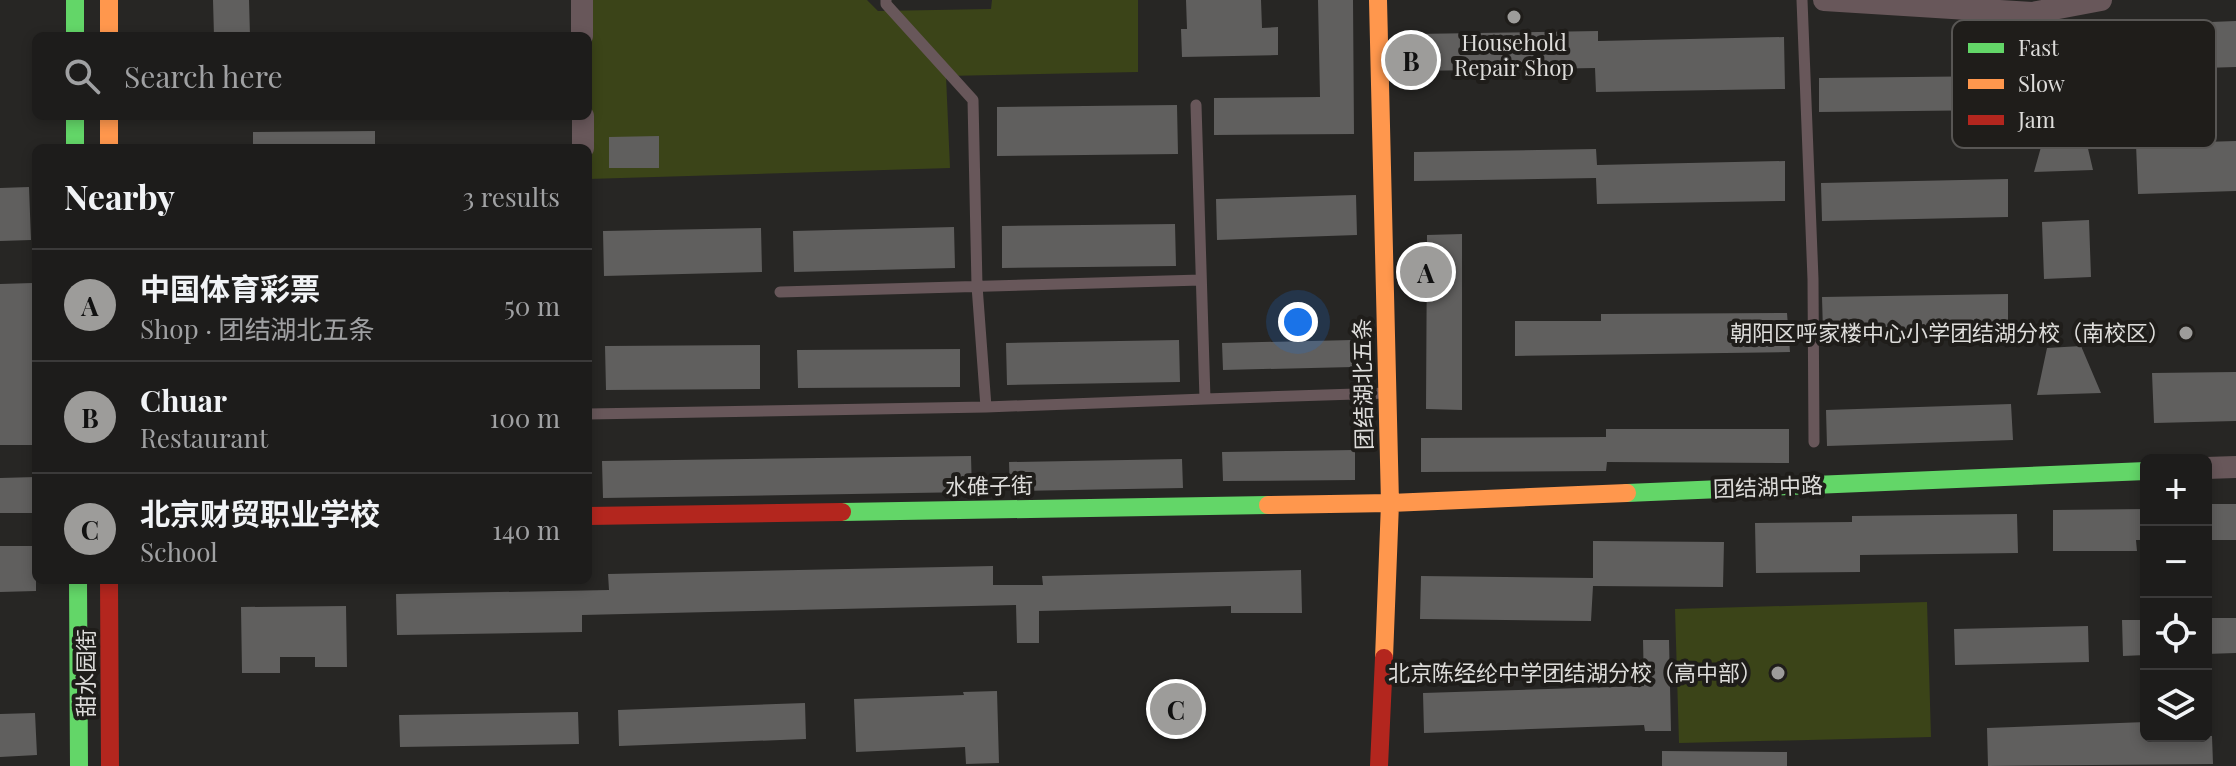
<!DOCTYPE html>
<meta charset="utf-8">
<style>
body{margin:0;font-family:"Playfair Display","Noto Sans SC",serif;background:#252524;color:#f1f3f6}
.controls{position:absolute;right:24px;bottom:24px;display:grid;overflow:hidden;border-radius:12px;box-shadow:0 4px 12px #0003}
.controls button{width:72px;height:72px;display:grid;place-items:center;padding:0;border:0;border-bottom:2px solid #3b3a3a;background:#1d1c1b;color:#f1f3f6;font:40px sans-serif}
.you{position:absolute;left:1298px;top:322px;width:28px;height:28px;margin:-20px;border:6px solid #fff;border-radius:50%;background:#1a73e8;box-shadow:0 0 0 12px #1a73e833}
.badge{display:grid;place-items:center;width:52px;height:52px;border-radius:50%;background:#9d9c9a;color:#111;font-size:26px;font-weight:700}
.pin{position:absolute;translate:-50% -50%;border:4px solid #fff;box-shadow:0 2px 8px #0006}
.list{margin:0;padding:0;list-style:none}
h2{display:flex;justify-content:space-between;align-items:center;height:104px;margin:0;padding:0 32px;font-size:34px}
h2 small{font-size:26px;font-weight:400;color:#a0a1a3}
.list li{display:grid;grid-template-columns:52px 1fr auto;gap:24px;align-items:center;box-sizing:border-box;height:112px;padding:0 32px;border-top:2px solid #3b3a3a}
.list b{display:block;font-size:30px;white-space:nowrap}
.list p{margin:0;font-size:26px;white-space:nowrap;color:#a0a1a3}
.list em{font-size:26px;font-style:normal;color:#a0a1a3}
.icon{flex:none;width:44px;height:44px;fill:none;stroke:currentColor;stroke-width:2;stroke-linecap:round;stroke-linejoin:round}
.map{position:relative;flex:none;width:2236px;height:766px;overflow:hidden}
.search{position:absolute;background:#1d1c1b;box-shadow:0 4px 12px #0003;left:32px;top:32px;width:560px;height:88px;display:flex;align-items:center;gap:20px;box-sizing:border-box;padding:0 28px;border-radius:12px;color:#a0a1a3;font-size:30px}
.panel{position:absolute;background:#1d1c1b;box-shadow:0 4px 12px #0003;left:32px;top:144px;width:560px;height:440px;border-radius:12px}
.map>svg:first-child{display:block}
.green{fill:#3b4418}
.building{fill:#605f5e}
.lines{fill:none;stroke-linecap:round;stroke-linejoin:round}
.lane{stroke:#68575a;stroke-width:11}
.street{stroke:#68575a;stroke-width:22}
.fast{stroke:#63d668;stroke-width:18}
.slow{stroke:#ff974d;stroke-width:18}
.jam{stroke:#b3261e;stroke-width:18}
.poi-dot{fill:#9d9c9a;stroke:#1f1d1a;stroke-width:3}
.labels{text-anchor:middle;stroke-width:8;stroke-linejoin:round;paint-order:stroke}
.poi-label{font-size:22px;fill:#dddcda;stroke:#1f1d1a;text-anchor:end}
.street-label{font-size:22px;fill:#dddcda;stroke:#1f1d1a}
.key{fill:#1f1d1a;stroke:#585654;stroke-width:2}
.key-label{font-size:22px;fill:#dddcda}
</style>
<div class="map">
<svg width="2236" height="766" viewBox="0 0 2236 766">
<rect width="100%" height="100%" fill="#272624"/>
<!-- green -->
<path class="green" d="M 574,0 L 867,0 L 878,11 L 991,9 L 992,0 L 1138,0 L 1138,72 L 946,76 L 950,168 L 588,179 L 588,36 Z
M 1927,602 L 1931,737 L 1679,743 L 1675,609 Z"/>
<!-- building -->
<path class="building" d="M 213,0 L 249,0 L 250,36 L 214,36 Z
M 1186,0 L 1261,0 L 1262,28 L 1278,27 L 1278,55 L 1182,57 L 1181,29 L 1187,29 Z
M 1318,0 L 1353,0 L 1354,134 L 1214,135 L 1214,98 L 1320,97 Z
M 2236,21 L 2236,67 L 2138,70 L 2134,25 Z
M 1598,31 L 1598,41 L 1784,37 L 1785,89 L 1596,92 L 1595,68 L 1414,71 L 1414,34 Z
M 2003,76 L 2004,110 L 1819,112 L 1819,78 Z
M 1177,105 L 1178,154 L 997,156 L 997,107 Z
M 2048,122 L 2082,123 L 2093,170 L 2034,172 Z
M 375,131 L 375,148 L 253,148 L 253,132 Z
M 659,136 L 659,168 L 609,168 L 609,137 Z
M 2236,141 L 2236,191 L 2138,194 L 2136,144 Z
M 1596,149 L 1597,165 L 1785,161 L 1785,201 L 1597,204 L 1596,178 L 1414,181 L 1414,152 Z
M 2008,179 L 2008,217 L 1822,221 L 1821,183 Z
M 29,187 L 31,240 L 0,241 L 0,188 Z
M 1356,195 L 1357,235 L 1217,240 L 1216,199 Z
M 2089,220 L 2091,277 L 2044,279 L 2042,222 Z
M 1175,224 L 1176,266 L 1002,268 L 1002,226 Z
M 954,227 L 955,268 L 794,272 L 793,231 Z
M 761,228 L 762,272 L 604,276 L 603,231 Z
M 1462,234 L 1462,410 L 1426,409 L 1427,235 Z
M 33,283 L 35,445 L 0,445 L 0,284 Z
M 2008,294 L 2008,328 L 1823,332 L 1822,297 Z
M 1787,313 L 1790,352 L 1515,356 L 1515,321 L 1601,321 L 1601,314 Z
M 1179,340 L 1180,382 L 1007,385 L 1006,343 Z
M 1352,340 L 1353,367 L 1223,370 L 1222,343 Z
M 760,345 L 760,389 L 606,390 L 605,346 Z
M 2081,346 L 2101,393 L 2037,395 L 2047,348 Z
M 960,349 L 960,387 L 798,388 L 797,350 Z
M 2236,372 L 2236,421 L 2154,423 L 2152,373 Z
M 2011,404 L 2013,440 L 1827,446 L 1826,410 Z
M 1606,429 L 1789,429 L 1789,463 L 1607,462 L 1606,471 L 1421,472 L 1421,438 L 1606,437 Z
M 1355,450 L 1355,480 L 1223,481 L 1222,452 Z
M 971,456 L 972,492 L 603,498 L 602,461 Z
M 1182,459 L 1183,488 L 1010,491 L 1009,462 Z
M 36,477 L 36,513 L 0,513 L 0,478 Z
M 2206,504 L 2236,504 L 2236,540 L 2206,540 Z
M 2146,509 L 2146,540 L 2136,540 L 2137,551 L 2053,551 L 2053,510 Z
M 2017,514 L 2018,553 L 1860,555 L 1860,572 L 1756,573 L 1755,523 L 1852,522 L 1852,516 Z
M 1593,541 L 1724,542 L 1723,587 L 1593,586 L 1591,621 L 1420,619 L 1421,576 L 1593,578 Z
M 0,546 L 36,546 L 36,591 L 0,592 Z
M 993,566 L 993,585 L 1043,585 L 1042,576 L 1301,570 L 1302,613 L 1231,613 L 1231,606 L 1039,611 L 1039,643 L 1017,643 L 1016,605 L 582,615 L 582,632 L 397,635 L 396,594 L 609,590 L 608,574 Z
M 346,606 L 347,667 L 315,667 L 315,657 L 280,657 L 280,673 L 242,673 L 241,607 Z
M 2206,618 L 2236,618 L 2236,653 L 2206,654 Z
M 2122,620 L 2146,620 L 2146,655 L 2123,656 Z
M 2088,626 L 2089,662 L 1955,665 L 1954,629 Z
M 1643,640 L 1669,640 L 1671,731 L 1645,731 L 1644,725 L 1424,733 L 1423,693 L 1644,686 Z
M 997,691 L 999,763 L 966,764 L 965,747 L 856,752 L 854,699 L 964,695 L 963,692 Z
M 805,703 L 806,739 L 619,746 L 618,710 Z
M 578,712 L 579,744 L 400,747 L 399,715 Z
M 35,713 L 37,755 L 0,757 L 0,714 Z
M 2146,722 L 2146,736 L 2212,736 L 2213,764 L 1988,766 L 1987,728 Z
M 1662,751 L 1787,752 L 1787,766 L 1662,766 Z"/>
<g class="lines">
<!-- lane -->
<path class="lane" d="M 886,0 L 886,4 L 973,100 L 977,286 L 986,407
M 1802,0 L 1813,279 L 1814,442
M 1196,105 L 1205,399 L 1387,393
M 780,292 L 1201,280
M 588,414 L 986,407 L 1205,399"/>
<!-- street -->
<path class="street" d="M 582,0 L 582,36
M 1824,0 L 2032,13 L 2101,0
M 583,116 L 583,148
M 2206,468 L 2236,467"/>
<!-- fast -->
<path class="fast" d="M 75,0 L 75,36
M 75,116 L 75,148
M 1627,493 L 2146,471
M 842,512 L 1268,505
M 78,580 L 79,766"/>
<!-- slow -->
<path class="slow" d="M 109,0 L 109,36
M 1378,0 L 1390,503 L 1384,658
M 109,116 L 109,148
M 1268,505 L 1390,503 L 1627,493"/>
<!-- jam -->
<path class="jam" d="M 588,516 L 842,512
M 109,580 L 110,766
M 1379,766 L 1384,658"/>
</g>
<!-- markers -->
<g class="poi-dot">
<circle cx="1514" cy="17" r="8"/>
<circle cx="2186" cy="333" r="8"/>
<circle cx="1778" cy="673" r="8"/>
</g>
<g class="labels">
<!-- poi labels -->
<g class="poi-label">
<text x="1514" y="51" text-anchor="middle">Household<tspan x="1514" dy="25">Repair Shop</tspan></text>
<text x="2170" y="341">朝阳区呼家楼中心小学团结湖分校（南校区）</text>
<text x="1762" y="681">北京陈经纶中学团结湖分校（高中部）</text>
</g>
<!-- street labels -->
<g class="street-label">
<text transform="translate(1363 384) rotate(-91)" y="8">团结湖北五条</text>
<text transform="translate(989 486) rotate(-1)" y="8">水碓子街</text>
<text transform="translate(1768 487) rotate(-2)" y="8">团结湖中路</text>
<text transform="translate(86 673) rotate(-90)" y="8">甜水园街</text>
</g>
</g>
<!-- legend -->
<rect x="1952" y="20" width="264" height="128" rx="12" class="key"/>
<rect x="1968" y="43" width="36" height="10" fill="#63d668"/>
<rect x="1968" y="79" width="36" height="10" fill="#ff974d"/>
<rect x="1968" y="115" width="36" height="10" fill="#b3261e"/>
<g class="key-label">
<text x="2018" y="56">Fast</text>
<text x="2018" y="92">Slow</text>
<text x="2018" y="128">Jam</text>
</g>
</svg>
<div class="controls">
<button>+</button>
<button>−</button>
<button><svg class="icon" aria-label="locate" viewBox="0 0 24 24"><circle cx="12" cy="12" r="6"/><path d="M12 2v4M12 18v4M2 12h4M18 12h4"/></svg></button>
<button><svg class="icon" aria-label="layers" viewBox="0 0 24 24"><path d="M12 4l9 5-9 5-9-5zM3 14l9 5 9-5"/></svg></button>
</div>
<div class="you"></div>
<div class="pin badge" style="left:1426px;top:272px">A</div>
<div class="pin badge" style="left:1411px;top:60px">B</div>
<div class="pin badge" style="left:1176px;top:709px">C</div>
<div class="search"><svg class="icon" aria-label="search" viewBox="0 0 24 24"><circle cx="10" cy="10" r="6"/><path d="M15 15l6 6"/></svg>Search here</div>
<section class="panel">
<h2>Nearby<small>3 results</small></h2>
<ul class="list">
<li><span class="badge">A</span><div><b>中国体育彩票</b><p>Shop · 团结湖北五条</p></div><em>50 m</em></li>
<li><span class="badge">B</span><div><b>Chuar</b><p>Restaurant</p></div><em>100 m</em></li>
<li><span class="badge">C</span><div><b>北京财贸职业学校</b><p>School</p></div><em>140 m</em></li>
</ul>
</section>
</div>
